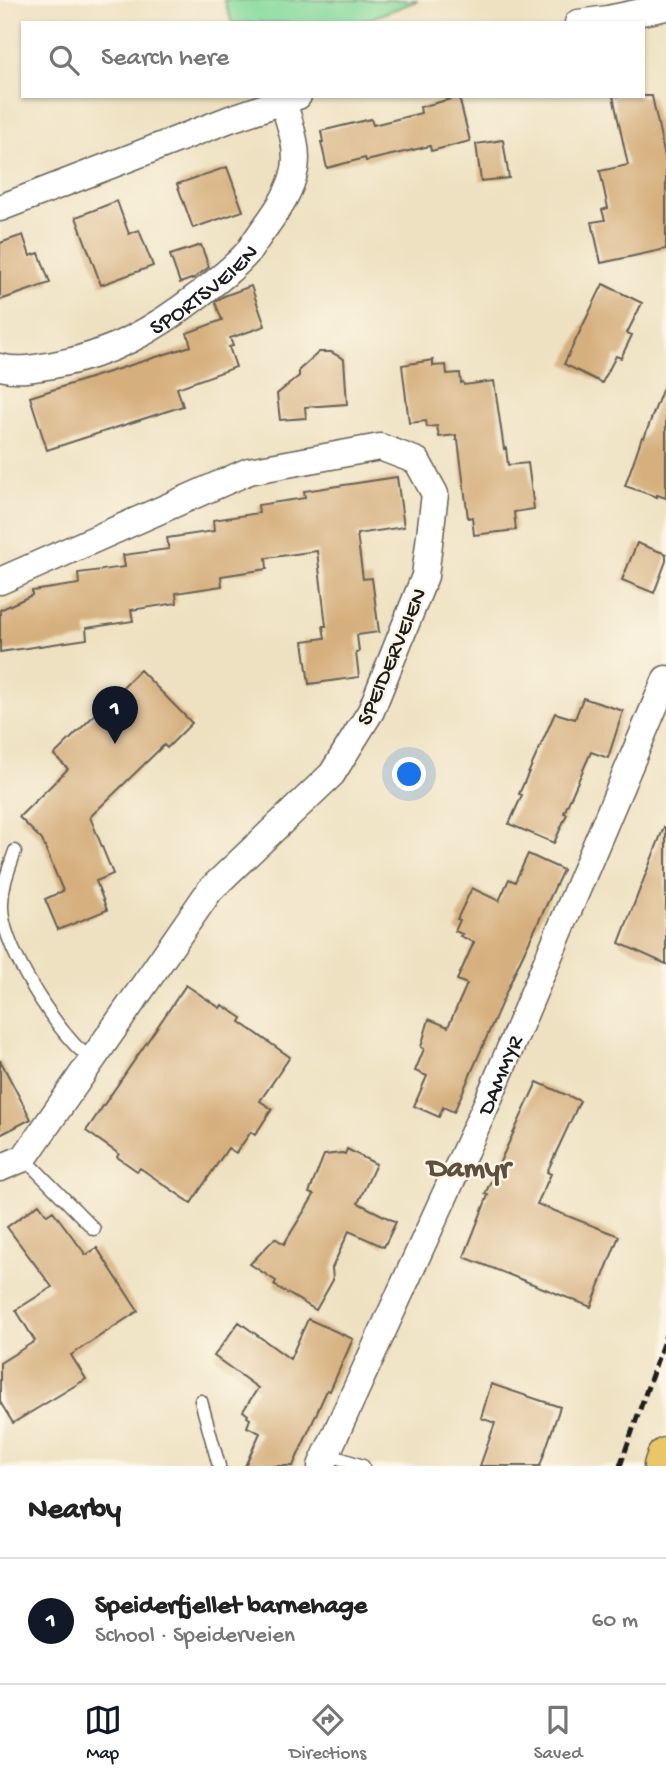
<!DOCTYPE html>
<meta charset="utf-8">
<style>
body{margin:0;font-family:"Gochi Hand",sans-serif;background:#f6f6f6;color:#222}
.you{position:absolute;left:410px;top:775px;width:24px;height:24px;margin:-18px;border:5px solid #fff;border-radius:50%;background:#1a73e8;box-shadow:0 0 0 10px #1a73e833}
.badge{display:grid;place-items:center;width:46px;height:46px;border-radius:50%;background:#111827;color:#fff;font-size:23px;font-weight:700}
.pin{position:absolute;translate:-50% -58px;filter:drop-shadow(0 2px 4px #0008)}
.pin::after{content:'';position:absolute;top:37px;width:24px;height:21px;background:inherit;clip-path:polygon(0 0,100% 0,50% 100%)}
.list{margin:0;padding:0;list-style:none}
h2{display:flex;justify-content:space-between;align-items:center;height:91px;margin:0;padding:0 28px;font-size:30px}
h2 small{font-size:23px;font-weight:400;color:#767676}
.list li{display:grid;grid-template-columns:46px 1fr auto;gap:21px;align-items:center;box-sizing:border-box;height:126px;padding:0 28px;border-top:2px solid #e0e0e0}
.list b{display:block;font-size:26px;white-space:nowrap}
.list p{margin:0;font-size:23px;white-space:nowrap;color:#767676}
.list em{font-size:23px;font-style:normal;color:#767676}
.icon{flex:none;width:38px;height:38px;fill:none;stroke:currentColor;stroke-width:2;stroke-linecap:round;stroke-linejoin:round}
.map{position:relative;flex:none;width:666px;height:1466px;overflow:hidden}
.search{position:absolute;background:#fff;box-shadow:0 2px 5px #0004;left:21px;right:21px;top:21px;height:77px;display:flex;align-items:center;gap:18px;box-sizing:border-box;padding:0 24px;border-radius:0px;color:#767676;font-size:26px}
.sheet{height:217px;background:#fff}
nav{display:flex;justify-content:space-around;align-items:center;box-sizing:border-box;height:98px;border-top:2px solid #e0e0e0;background:#fff;font-size:19px;color:#767676}
nav a{display:grid;justify-items:center;gap:4px}
nav .on{color:#111827}
.map>svg:first-child{display:block}
.green{fill:#85d99b;stroke:#507a5c;stroke-width:2}
.building{fill:#d5af7d}
.lines{fill:none;stroke-linecap:round;stroke-linejoin:round}
.service-casing{stroke:#666156;stroke-width:15}
.minor-casing{stroke:#666156;stroke-width:29}
.trunk-casing{stroke:#666156;stroke-width:41}
.service{stroke:#fff;stroke-width:12}
.minor{stroke:#fff;stroke-width:26}
.trunk{stroke:#ebc669;stroke-width:38}
.rail{stroke:#1c1c1c;stroke-width:5;stroke-dasharray:10 5;stroke-linecap:butt}
.labels{text-anchor:middle;stroke-width:5;stroke-linejoin:round;paint-order:stroke}
.street-label{font-size:23px;fill:#1c1c1c;stroke:#fcf5e5}
.district-label{font-size:30px;font-weight:bold;fill:#5d4f3e;stroke:#fcf5e5}
</style>
<div class="map">
<svg width="666" height="1466" viewBox="0 0 666 1466">
<rect width="100%" height="100%" fill="#fcf5e5"/>
<filter id="ink" filterUnits="userSpaceOnUse"><feTurbulence type="fractalNoise" baseFrequency=".0143" numOctaves="2"/><feDisplacementMap in="SourceGraphic" scale="14" xChannelSelector="R" yChannelSelector="G"/><feConvolveMatrix kernelMatrix="1 2 1 2 8 2 1 2 1" color-interpolation-filters="sRGB"/></filter>
<filter id="wash" filterUnits="userSpaceOnUse"><feTurbulence type="fractalNoise" baseFrequency=".00686" numOctaves="4" result="noise"/><feDisplacementMap in="SourceGraphic" scale="28" xChannelSelector="R" yChannelSelector="G"/><feGaussianBlur stdDeviation="1.57" result="paint"/><feColorMatrix in="noise" values="0 0 0 0 0 0 0 0 0 0 0 0 0 0 0 0 0 1.4 0 .05"/><feComposite in="paint" operator="in"/></filter>
<g filter="url(#wash)">
<rect width="100%" height="100%" fill="#eee1c1"/>
<!-- green -->
<path class="green" d="M 224,0 L 417,0 L 417,1 L 358,23 L 232,23 Z"/>
<g id="blocks">
<!-- building -->
<path class="building" d="M 613,96 L 652,96 L 666,162 L 666,249 L 601,263 L 592,222 L 605,220 L 602,210 L 608,208 L 600,171 L 628,165 Z
M 459,97 L 470,141 L 431,151 L 430,146 L 366,161 L 365,158 L 327,168 L 321,142 L 323,142 L 321,131 L 371,119 L 373,125 L 421,113 L 420,107 Z
M 503,140 L 509,178 L 481,181 L 476,144 Z
M 227,167 L 243,211 L 193,228 L 177,184 Z
M 117,201 L 129,234 L 139,230 L 153,266 L 101,285 L 76,217 Z
M 23,235 L 30,256 L 39,253 L 50,283 L 0,300 L 0,243 Z
M 201,245 L 209,267 L 194,278 L 180,283 L 170,255 Z
M 603,284 L 642,303 L 627,333 L 632,335 L 621,358 L 616,356 L 602,383 L 564,364 Z
M 251,286 L 265,326 L 230,338 L 233,346 L 229,347 L 236,367 L 177,388 L 183,406 L 47,450 L 30,397 L 191,346 L 187,333 L 222,320 L 215,302 L 224,296 Z
M 319,352 L 331,352 L 344,359 L 347,404 L 305,407 L 306,418 L 280,420 L 277,394 L 299,376 L 299,370 Z
M 433,360 L 433,366 L 446,365 L 447,374 L 460,373 L 461,383 L 463,382 L 464,385 L 494,381 L 504,449 L 506,448 L 508,465 L 528,463 L 534,509 L 514,512 L 516,530 L 474,535 L 472,517 L 468,518 L 458,440 L 456,440 L 456,435 L 439,437 L 437,426 L 427,427 L 426,421 L 409,423 L 402,365 Z
M 664,385 L 666,386 L 666,498 L 657,495 L 657,497 L 625,486 L 642,437 L 644,438 Z
M 397,477 L 404,527 L 357,534 L 363,579 L 372,578 L 379,632 L 357,635 L 359,652 L 356,653 L 359,677 L 309,684 L 303,641 L 325,638 L 323,626 L 326,626 L 317,551 L 266,558 L 267,569 L 221,576 L 222,586 L 176,593 L 177,603 L 131,610 L 133,621 L 86,628 L 87,639 L 0,652 L 0,610 L 32,595 L 32,591 L 79,584 L 78,573 L 125,567 L 123,555 L 169,549 L 167,538 L 214,531 L 213,520 L 259,513 L 258,505 L 305,498 L 304,491 Z
M 637,543 L 666,554 L 666,561 L 654,593 L 622,580 Z
M 140,670 L 192,723 L 167,748 L 164,745 L 90,817 L 113,874 L 96,881 L 107,910 L 58,930 L 45,899 L 63,891 L 42,840 L 19,817 L 68,769 L 54,755 Z
M 583,698 L 623,711 L 608,758 L 591,752 L 564,813 L 567,814 L 554,843 L 509,824 L 522,795 L 519,794 L 555,713 L 575,719 Z
M 664,827 L 666,828 L 666,964 L 619,943 Z
M 528,854 L 563,870 L 519,963 L 454,1112 L 443,1107 L 439,1117 L 414,1106 L 427,1076 L 415,1071 L 424,1049 L 421,1047 L 429,1019 L 448,1027 L 467,984 L 457,980 L 474,942 L 460,936 L 462,934 L 455,931 L 460,920 L 457,919 L 472,888 L 499,901 L 509,879 L 515,882 Z
M 186,985 L 220,1008 L 222,1005 L 242,1018 L 240,1022 L 290,1057 L 260,1101 L 272,1109 L 255,1135 L 251,1132 L 236,1153 L 228,1148 L 191,1203 L 140,1168 L 137,1171 L 117,1157 L 119,1154 L 86,1131 Z
M 0,1060 L 31,1119 L 0,1135 Z
M 537,1082 L 580,1101 L 547,1172 L 551,1174 L 537,1204 L 619,1236 L 591,1307 L 464,1257 L 488,1195 L 485,1194 Z
M 347,1149 L 376,1164 L 358,1203 L 396,1222 L 384,1247 L 349,1231 L 332,1268 L 333,1280 L 316,1310 L 274,1285 L 276,1281 L 250,1264 L 275,1238 L 284,1244 L 314,1195 L 309,1193 L 324,1155 L 342,1153 L 345,1154 Z
M 39,1204 L 47,1215 L 53,1211 L 86,1255 L 97,1248 L 138,1311 L 71,1355 L 86,1379 L 13,1423 L 0,1402 L 0,1363 L 35,1341 L 16,1310 L 52,1287 L 7,1227 Z
M 308,1319 L 353,1339 L 330,1391 L 327,1390 L 293,1466 L 245,1466 L 260,1433 L 247,1427 L 250,1419 L 247,1417 L 248,1415 L 243,1411 L 258,1388 L 214,1356 L 239,1322 L 290,1359 Z
M 491,1384 L 560,1407 L 540,1466 L 480,1466 L 495,1423 L 481,1418 Z"/>
</g>
</g>
<g filter="url(#ink)">
<use href="#blocks" fill-opacity="0" stroke="#666156" stroke-width="2"/>
<g class="lines">
<!-- service casing -->
<g class="service-casing">
<path id="service" d="M 15,851 C 9,869 2,885 2,904 C 0,943 49,1017 76,1046 C 81,1051 87,1055 93,1059
M 24,1158 L 94,1229
M 201,1401 L 219,1466
M 327,1454 L 363,1466"/>
</g>
<!-- minor casing -->
<g class="minor-casing">
<g id="minor">
<path d="M 578,23 L 608,19 L 666,7"/>
<path d="M 0,208 L 230,119 L 298,96"/>
<path id="s1" d="M 0,367 C 18,372 35,368 53,365 C 110,355 154,330 200,294 C 217,281 234,268 248,252 C 254,243 260,234 266,226 C 279,208 291,190 295,169 C 299,147 289,122 283,101"/>
<path d="M 0,581 L 249,471 L 380,447 L 417,461 L 435,494 L 425,576 L 371,711 L 332,774 L 210,890 L 24,1158 L 0,1168"/>
<path id="s2" d="M 321,1466 L 487,1103 L 666,679"/>
</g>
</g>
<!-- trunk casing -->
<g class="trunk-casing">
<path id="trunk" d="M 663,1466 L 666,1457"/>
</g>
<!-- service -->
<use href="#service" class="service"/>
<!-- minor -->
<use href="#minor" class="minor"/>
<!-- trunk -->
<use href="#trunk" class="trunk"/>
<!-- rail -->
<path class="rail" d="M 620,1466 L 666,1335"/>
</g>
</g>
<g class="labels">
<!-- street labels -->
<g class="street-label">
<text dy="8" stroke="none"><textPath href="#s1" startOffset="224">SPORTSVEIEN</textPath></text>
<text transform="translate(390 656) rotate(-67)" y="8">SPEIDERVEIEN</text>
<text dy="8" stroke="none"><textPath href="#s2" startOffset="430">DAMMYR</textPath></text>
</g>
<!-- district labels -->
<g class="district-label">
<text x="469" y="1176">Damyr</text>
</g>
</g>
</svg>
<div class="you"></div>
<div class="pin badge" style="left:115px;top:744px">1</div>
<div class="search"><svg class="icon" aria-label="search" viewBox="0 0 24 24"><circle cx="10" cy="10" r="6"/><path d="M15 15l6 6"/></svg>Search here</div>
</div>
<section class="sheet">
<h2>Nearby<small></small></h2>
<ul class="list">
<li><span class="badge">1</span><div><b>Speiderfjellet barnehage</b><p>School · Speiderveien</p></div><em>60 m</em></li>
</ul>
</section>
<nav>
<a class="on"><svg class="icon" aria-label="map" viewBox="0 0 24 24"><path d="M3 6l6-2 6 2 6-2v14l-6 2-6-2-6 2zM9 4v14M15 6v14"/></svg>Map</a>
<a><svg class="icon" aria-label="directions" viewBox="0 0 24 24"><path d="M12 3l9 9-9 9-9-9zM9 14v-3h6M13 9l2 2-2 2"/></svg>Directions</a>
<a><svg class="icon" aria-label="saved" viewBox="0 0 24 24"><path d="M7 4h10v16l-5-4-5 4z"/></svg>Saved</a>
</nav>
